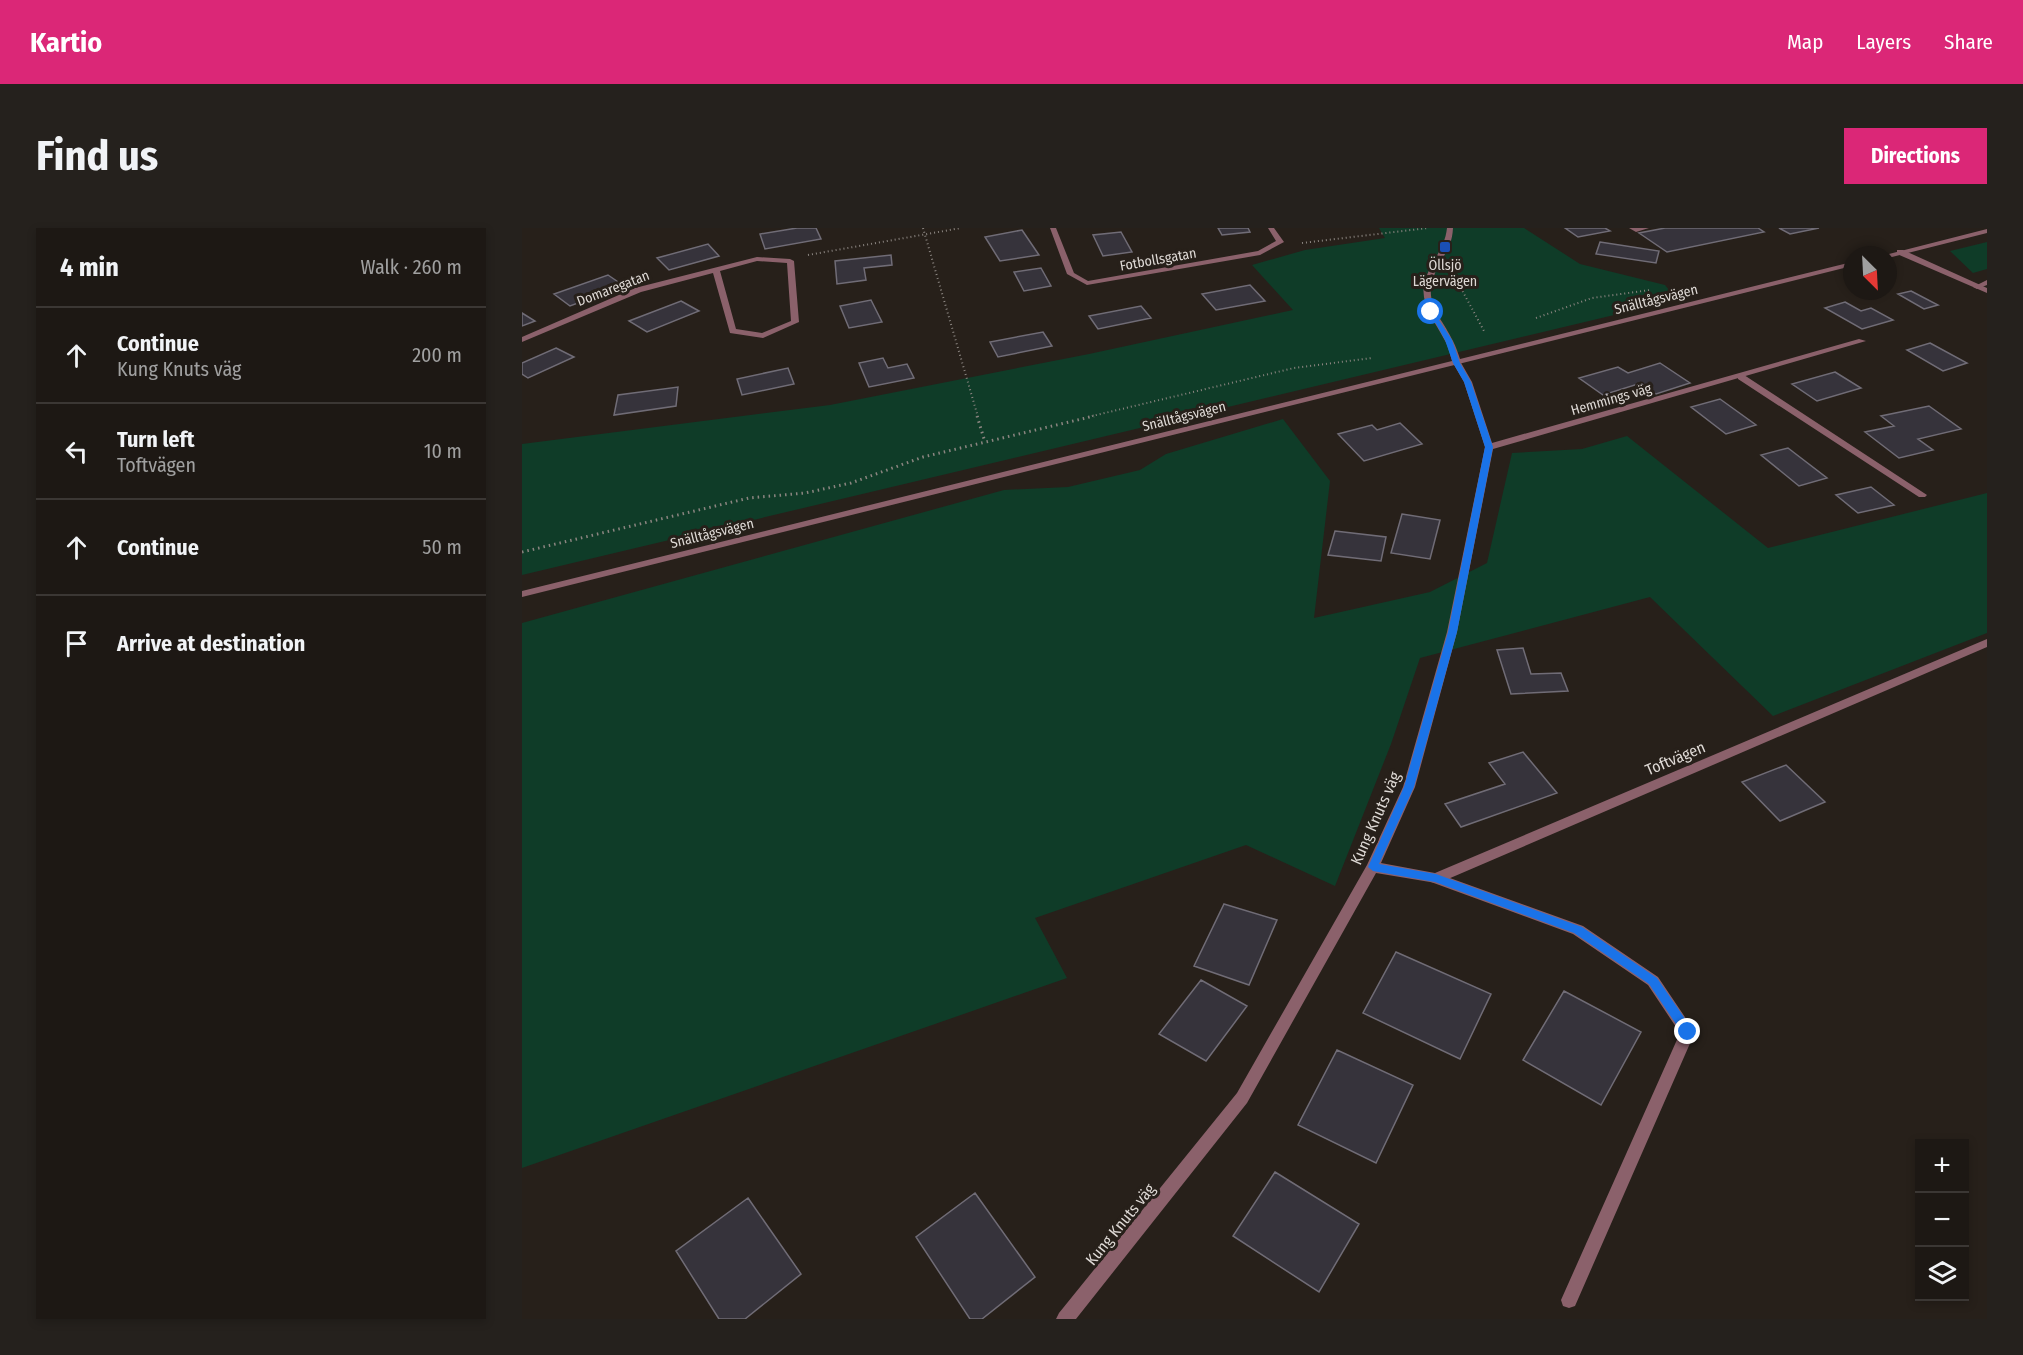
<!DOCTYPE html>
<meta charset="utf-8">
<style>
body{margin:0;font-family:"Fira Sans Condensed",sans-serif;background:#25211d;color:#f1f3f6}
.controls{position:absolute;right:18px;bottom:18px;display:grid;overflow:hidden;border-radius:0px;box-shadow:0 3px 9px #0003}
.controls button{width:54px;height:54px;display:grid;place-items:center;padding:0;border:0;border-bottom:2px solid #3b3734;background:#1d1814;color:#f1f3f6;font:30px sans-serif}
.compass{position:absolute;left:1321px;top:18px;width:54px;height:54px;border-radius:50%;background:#1d1814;box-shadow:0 3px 9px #0003;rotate:156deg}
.stop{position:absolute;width:18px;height:18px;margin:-14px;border:4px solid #1a73e8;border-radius:50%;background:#fff}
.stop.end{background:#1a73e8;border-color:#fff;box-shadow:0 2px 6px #0008}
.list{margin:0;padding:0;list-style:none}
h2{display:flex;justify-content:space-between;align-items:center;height:78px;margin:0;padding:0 24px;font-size:26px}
h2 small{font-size:20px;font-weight:400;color:#a0a0a0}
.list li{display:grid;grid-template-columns:39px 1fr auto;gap:18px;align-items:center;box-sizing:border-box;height:96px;padding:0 24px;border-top:2px solid #3b3734}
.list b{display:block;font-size:22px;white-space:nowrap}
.list p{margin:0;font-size:20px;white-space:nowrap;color:#a0a0a0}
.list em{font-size:20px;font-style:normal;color:#a0a0a0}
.icon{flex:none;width:33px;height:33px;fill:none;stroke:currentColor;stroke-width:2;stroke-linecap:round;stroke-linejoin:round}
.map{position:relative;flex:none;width:1465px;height:1091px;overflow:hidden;border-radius:0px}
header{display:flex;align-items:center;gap:36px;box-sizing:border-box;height:84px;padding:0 30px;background:#db2777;color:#fff}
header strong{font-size:28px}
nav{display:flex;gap:33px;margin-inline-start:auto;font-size:21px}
.intro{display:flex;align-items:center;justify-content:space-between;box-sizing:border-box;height:144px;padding:0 36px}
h1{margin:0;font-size:42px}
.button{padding:15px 27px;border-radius:0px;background:#db2777;color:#fff;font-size:21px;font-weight:700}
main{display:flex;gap:36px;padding:0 36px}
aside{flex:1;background:#1d1814;border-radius:0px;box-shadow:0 3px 9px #0003}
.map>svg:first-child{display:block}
.green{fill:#0f3c28}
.building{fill:#36333b;stroke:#706c76;stroke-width:1.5}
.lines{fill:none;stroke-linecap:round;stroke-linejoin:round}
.path-far1{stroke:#8b8580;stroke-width:2;stroke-dasharray:1 3;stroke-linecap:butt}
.path{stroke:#8b8580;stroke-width:3;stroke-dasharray:1.5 4;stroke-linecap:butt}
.service{fill:#8b616b;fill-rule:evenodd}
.minor{fill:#8b616b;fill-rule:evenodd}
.tertiary{fill:#8b616b;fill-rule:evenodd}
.route{fill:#1a73e8}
.transit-dot{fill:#1a4fb4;stroke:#27201a;stroke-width:2}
.labels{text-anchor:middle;stroke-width:6;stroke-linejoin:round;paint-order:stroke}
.far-street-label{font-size:14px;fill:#ded9d5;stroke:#27201a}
.far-poi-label{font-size:14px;fill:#ded9d5;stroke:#27201a}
.street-label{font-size:16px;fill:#ded9d5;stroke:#27201a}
</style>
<header>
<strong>Kartio</strong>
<nav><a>Map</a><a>Layers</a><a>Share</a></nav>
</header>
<div class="intro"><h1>Find us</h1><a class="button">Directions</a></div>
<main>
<aside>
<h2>4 min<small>Walk · 260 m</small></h2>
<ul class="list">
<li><svg class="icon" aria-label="ahead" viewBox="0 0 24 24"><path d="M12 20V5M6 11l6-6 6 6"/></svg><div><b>Continue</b><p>Kung Knuts väg</p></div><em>200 m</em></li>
<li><svg class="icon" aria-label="left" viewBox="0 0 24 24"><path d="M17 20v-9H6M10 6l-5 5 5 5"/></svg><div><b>Turn left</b><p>Toftvägen</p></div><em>10 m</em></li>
<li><svg class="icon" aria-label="ahead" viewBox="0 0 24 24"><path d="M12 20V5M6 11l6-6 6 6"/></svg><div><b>Continue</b></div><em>50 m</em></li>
<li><svg class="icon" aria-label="arrive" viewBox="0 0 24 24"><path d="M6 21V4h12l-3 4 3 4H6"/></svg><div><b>Arrive at destination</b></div></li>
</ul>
</aside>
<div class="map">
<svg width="1465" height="1091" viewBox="0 0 1465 1091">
<rect width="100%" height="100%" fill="#27201a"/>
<!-- green -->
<path class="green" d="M 857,0 L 1002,0 L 1058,36 L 1143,57 L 1155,72 L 0,347 L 0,216 L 308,177 L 567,126 L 771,82 L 730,37 L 783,22 L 863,10 Z
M 1465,14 L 1465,41 L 1451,45 L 1428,23 Z
M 761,191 L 808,253 L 792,390 L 908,364 L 965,335 L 990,225 L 1060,221 L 1105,208 L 1246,320 L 1465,265 L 1465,405 L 1251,488 L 1128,369 L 898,430 L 869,516 L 813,658 L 724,617 L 513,690 L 545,750 L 0,940 L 0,395 L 482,262 L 546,259 L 618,242 L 644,226 Z"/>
<!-- building -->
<path class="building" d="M 275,0 L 294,0 L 299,11 L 243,21 L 238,6 Z
M 696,0 L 726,0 L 728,4 L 700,7 Z
M 1043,0 L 1083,0 L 1088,3 L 1056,9 Z
M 1143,0 L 1236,0 L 1242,4 L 1145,24 L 1117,5 Z
M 1257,0 L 1297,0 L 1268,6 Z
M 500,2 L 517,27 L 478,33 L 463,9 Z
M 599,4 L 610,24 L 581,28 L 571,7 Z
M 1078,14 L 1137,23 L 1134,35 L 1074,26 Z
M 186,16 L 197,28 L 147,42 L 135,30 Z
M 369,27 L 370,37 L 342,40 L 344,52 L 315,56 L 313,33 Z
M 519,40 L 529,58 L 502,63 L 492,44 Z
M 86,47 L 102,58 L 48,78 L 32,66 Z
M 728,57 L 743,73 L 694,82 L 680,66 Z
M 1389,63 L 1416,77 L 1402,81 L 1376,66 Z
M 349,72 L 360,94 L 327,100 L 318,78 Z
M 159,73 L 177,83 L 125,104 L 107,93 Z
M 1323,74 L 1339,83 L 1349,80 L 1371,92 L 1340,101 L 1303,80 Z
M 619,78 L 629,90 L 576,101 L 567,88 Z
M 0,85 L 13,93 L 0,98 Z
M 521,104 L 530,118 L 476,129 L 468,114 Z
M 1408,115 L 1445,135 L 1421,143 L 1385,122 Z
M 34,120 L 52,129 L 6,150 L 0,146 L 0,135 Z
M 361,130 L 366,140 L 385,136 L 392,150 L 347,159 L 337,135 Z
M 1138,135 L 1168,155 L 1134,166 L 1119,155 L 1081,167 L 1057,150 L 1096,139 L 1106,145 Z
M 266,140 L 272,156 L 220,167 L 215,151 Z
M 1313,144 L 1339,160 L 1295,173 L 1270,156 Z
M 156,159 L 154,178 L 92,187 L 96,167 Z
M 1198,171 L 1234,197 L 1204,206 L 1169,179 Z
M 1407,178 L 1439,201 L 1396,211 L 1411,222 L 1377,230 L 1343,204 L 1372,198 L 1359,188 Z
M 878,195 L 900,216 L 842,233 L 816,206 L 850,197 L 855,202 Z
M 1266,220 L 1305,250 L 1277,258 L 1239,227 Z
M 1349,259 L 1372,277 L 1336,285 L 1314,267 Z
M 880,286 L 918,292 L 908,331 L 869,325 Z
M 813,303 L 864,309 L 859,333 L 806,327 Z
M 1001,420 L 1009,446 L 1039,445 L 1046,463 L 989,466 L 975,422 Z
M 1001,524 L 1035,565 L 939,599 L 923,576 L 983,556 L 967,535 Z
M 1264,537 L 1303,574 L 1258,593 L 1220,554 Z
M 702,676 L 755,692 L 727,757 L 672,738 Z
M 874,724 L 969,766 L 938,831 L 841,785 Z
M 679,752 L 725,778 L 684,833 L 637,806 Z
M 1042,763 L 1119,804 L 1079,877 L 1001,832 Z
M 815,822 L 891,857 L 854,935 L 776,897 Z
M 753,944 L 837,996 L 797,1064 L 711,1008 Z
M 453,965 L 513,1049 L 460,1091 L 448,1091 L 394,1009 Z
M 226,970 L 279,1046 L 223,1091 L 197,1091 L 154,1023 Z"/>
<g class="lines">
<!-- path-far1 -->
<path class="path-far1" d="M 401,0 L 456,189
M 780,15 L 906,0
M 286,27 L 439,0
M 933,49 L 962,103
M 1014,90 L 1070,70 L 1128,62
M 566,189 L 772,140 L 850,130"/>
<!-- path -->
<path class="path" d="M 455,188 L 463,214
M 0,324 L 227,270 L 283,265 L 329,255 L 401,229 L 572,188"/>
<!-- service -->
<path class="service" d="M 1465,52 L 1465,57 L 1455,61 L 1451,59 Z
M 1216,147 L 1222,147 L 1405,267 L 1403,269 L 1397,269 L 1216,151 Z
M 914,645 L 1061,698 L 1136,749 L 1173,804 L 1053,1078 L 1047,1080 L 1041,1078 L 1039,1072 L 1158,805 L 1126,757 L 1051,706 L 909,654 L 908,650 L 909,646 Z"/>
<!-- minor -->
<path class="minor" d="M 528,0 L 534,0 L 552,45 L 566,53 L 736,23 L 754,13 L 746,0 L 752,0 L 762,14 L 738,27 L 565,57 L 545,46 Z
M 1107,0 L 1127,0 L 1114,4 Z
M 1375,22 L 1381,22 L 1465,60 L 1465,65 L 1375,26 Z
M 235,29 L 268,31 L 272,33 L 277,94 L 241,110 L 208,105 L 191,45 L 119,64 L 0,114 L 0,109 L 113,60 ZM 235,33 L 265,35 L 269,93 L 240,105 L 214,101 L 198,43 Z
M 1337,111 L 1344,113 L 971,221 L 935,404 L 893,559 L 859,635 L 913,645 L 1465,411 L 1465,419 L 919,654 L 914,655 L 854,645 L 725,875 L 554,1091 L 534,1091 L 537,1085 L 715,865 L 845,637 L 881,559 L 925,404 L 963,219 L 942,154 L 931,135 L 932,133 L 938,133 L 950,154 L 970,215 Z"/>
<!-- tertiary -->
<path class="tertiary" d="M 925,0 L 931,0 C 930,23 918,29 912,48 C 901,75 921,91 931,113 C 934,119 936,125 938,131 L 1330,34 L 1330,38 L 0,369 L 0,363 L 930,133 C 928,126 926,117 922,111 C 911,90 894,71 905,47 C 912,30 923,19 925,0 Z
M 1465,1 L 1465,5 L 1366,30 L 1366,27 L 1363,27 Z"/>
</g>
<!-- route -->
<path class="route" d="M 907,83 L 911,83 L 930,112 L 938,135 L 949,154 L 971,219 L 935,404 L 892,559 L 857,636 L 914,646 L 1060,699 L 1135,750 L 1170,801 L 1172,804 L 1166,810 L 1162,808 L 1127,756 L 1052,705 L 913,654 L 851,643 L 846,639 L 882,559 L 926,404 L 963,219 L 942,154 L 931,135 L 923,112 Z"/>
<!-- markers -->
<rect class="transit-dot" x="917" y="13" width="12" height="12" rx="3"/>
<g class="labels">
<!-- far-street labels -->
<g class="far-street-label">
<text transform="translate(636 31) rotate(-10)" y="5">Fotbollsgatan</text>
<text transform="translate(91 60) rotate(-21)" y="5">Domaregatan</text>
<text transform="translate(1134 71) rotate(-14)" y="5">Snälltågsvägen</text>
<text transform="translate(1089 171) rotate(-16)" y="5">Hemmings väg</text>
<text transform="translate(662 188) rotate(-14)" y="5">Snälltågsvägen</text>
<text transform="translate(190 305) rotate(-14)" y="5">Snälltågsvägen</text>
</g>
<!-- far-poi labels -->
<g class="far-poi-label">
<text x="923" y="42">Öllsjö<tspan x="923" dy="16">Lägervägen</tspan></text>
</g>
<!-- street labels -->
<g class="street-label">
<text transform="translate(1153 530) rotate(-23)" y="6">Toftvägen</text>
<text transform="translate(853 590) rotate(-66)" y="6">Kung Knuts väg</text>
<text transform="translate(598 996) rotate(-51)" y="6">Kung Knuts väg</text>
</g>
</g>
</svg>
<div class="controls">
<button>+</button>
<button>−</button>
<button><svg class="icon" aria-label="layers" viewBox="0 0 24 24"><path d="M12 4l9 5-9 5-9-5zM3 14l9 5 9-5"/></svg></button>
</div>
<svg class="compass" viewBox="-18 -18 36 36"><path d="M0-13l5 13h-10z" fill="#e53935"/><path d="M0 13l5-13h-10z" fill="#a0a0a0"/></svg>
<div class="stop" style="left:909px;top:84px"></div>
<div class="stop end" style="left:1166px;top:804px"></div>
</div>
</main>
